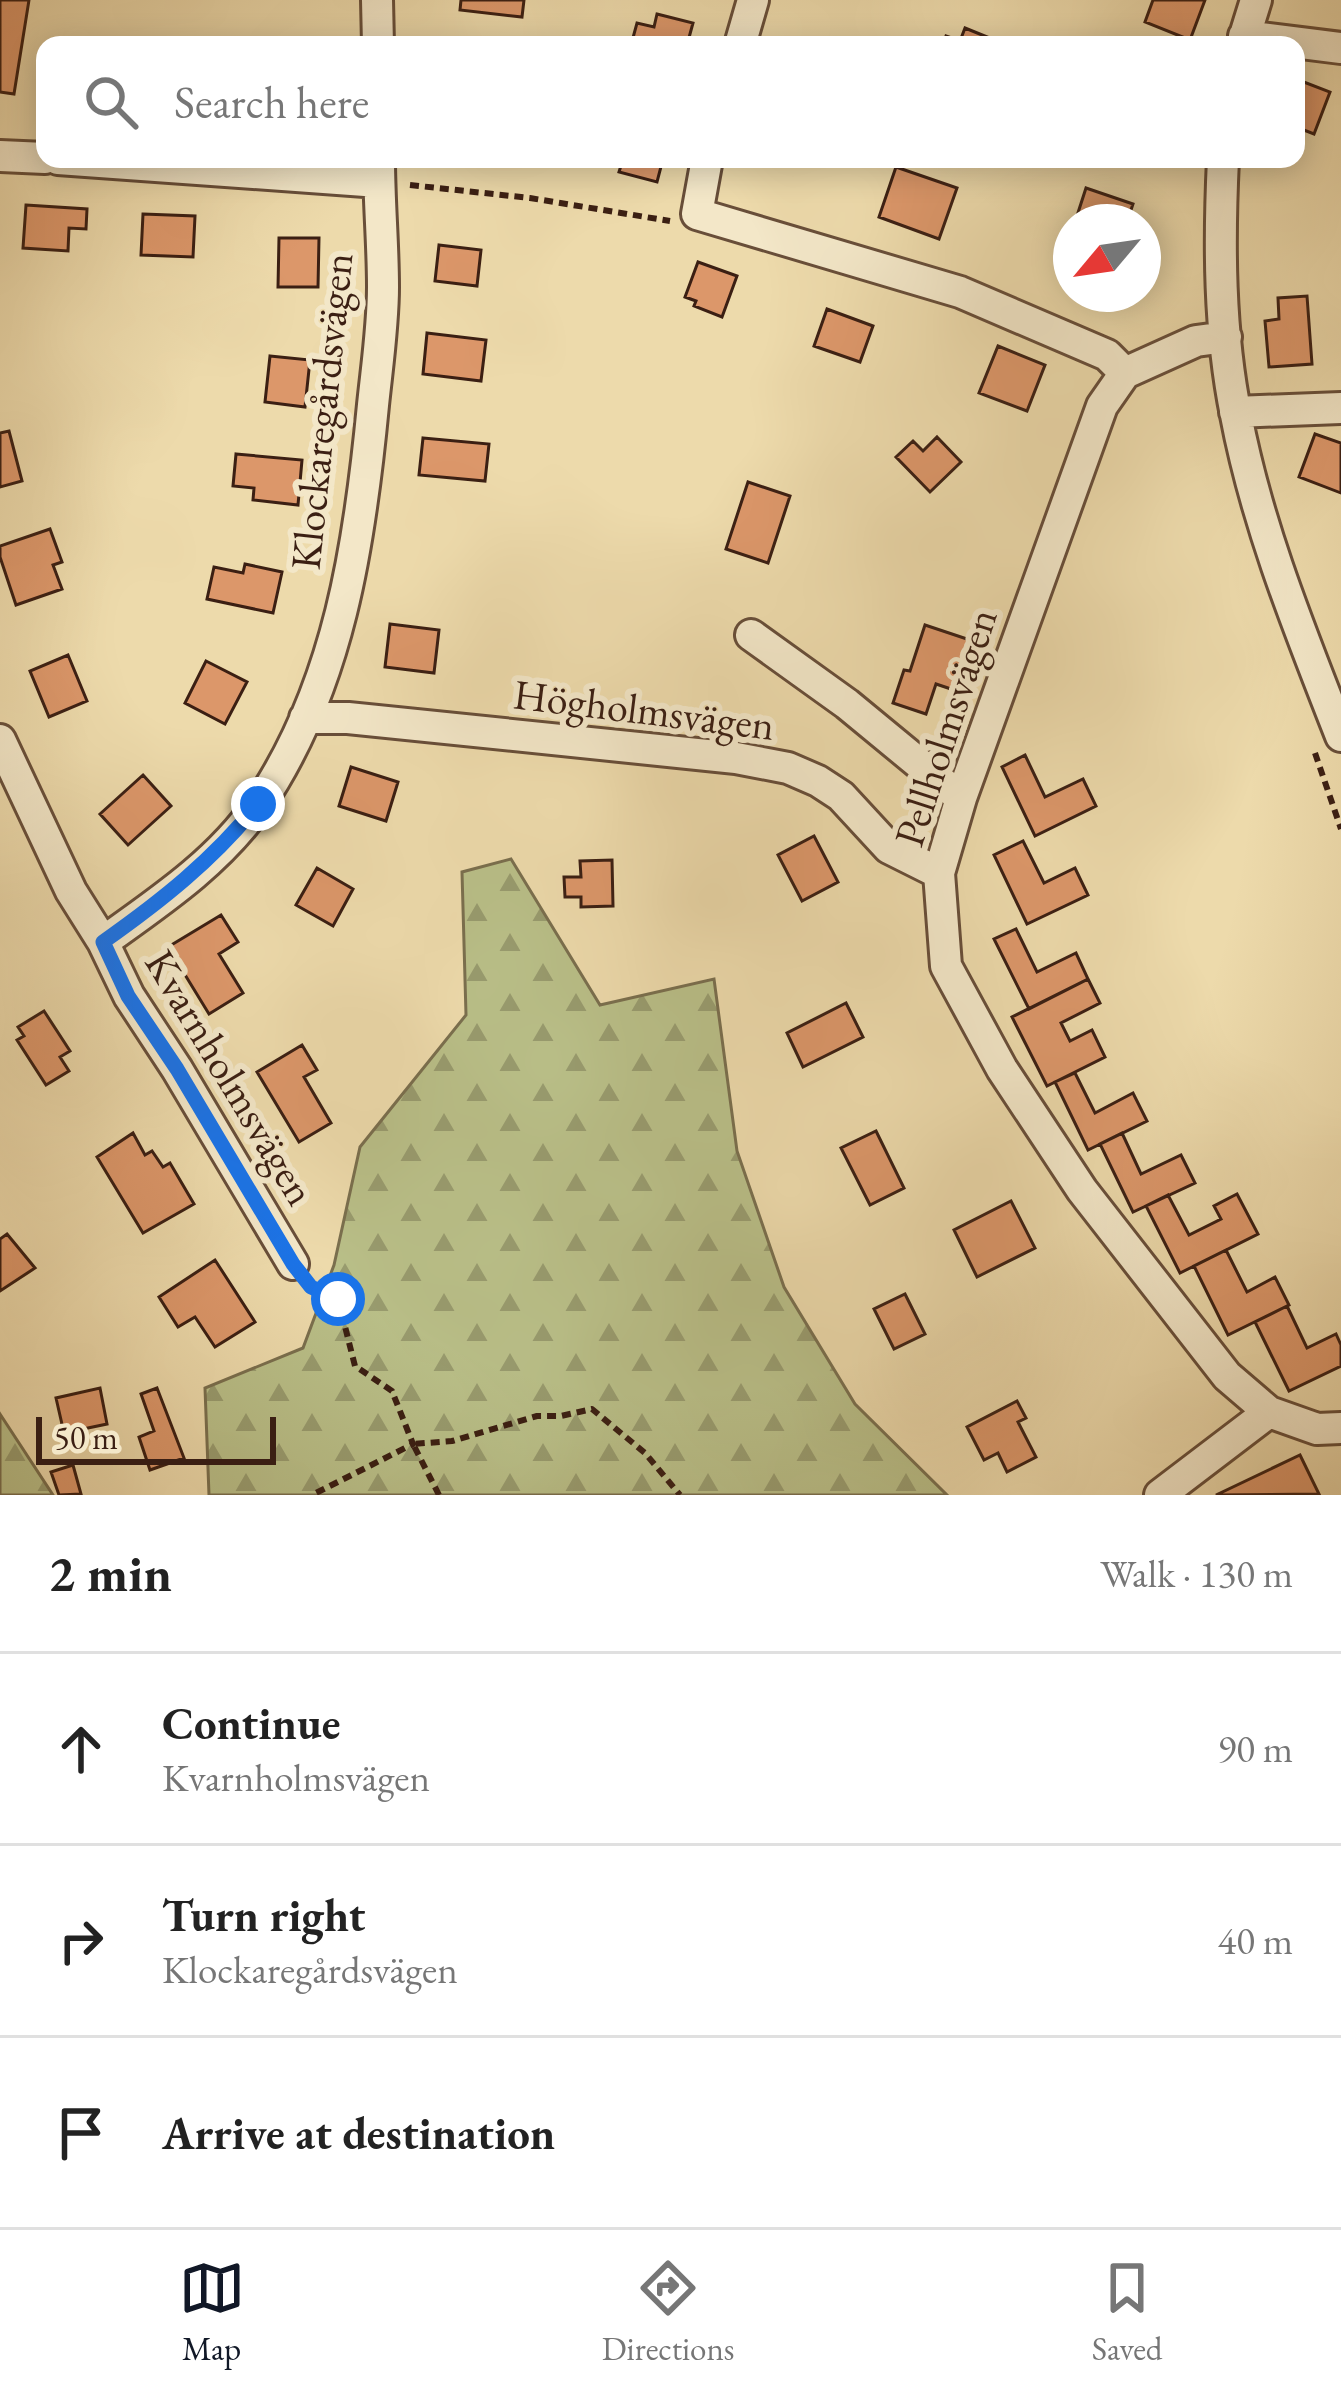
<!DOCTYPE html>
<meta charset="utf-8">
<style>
body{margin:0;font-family:"EB Garamond",serif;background:#f6f6f6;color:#222}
.compass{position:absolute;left:1053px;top:204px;width:108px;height:108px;border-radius:50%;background:#fff;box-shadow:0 6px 30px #0003;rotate:241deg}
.scale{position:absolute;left:36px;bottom:30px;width:240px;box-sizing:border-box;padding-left:12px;border:6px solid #3b1f13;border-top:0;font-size:33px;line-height:42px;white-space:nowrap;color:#3b1f13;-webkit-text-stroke:9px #f3e7c8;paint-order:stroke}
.stop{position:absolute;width:36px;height:36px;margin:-27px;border:9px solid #1a73e8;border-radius:50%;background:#fff}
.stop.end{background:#1a73e8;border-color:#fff;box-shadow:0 3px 12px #0008}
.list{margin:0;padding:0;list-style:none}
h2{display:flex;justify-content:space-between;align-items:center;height:156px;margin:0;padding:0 48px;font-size:51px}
h2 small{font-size:39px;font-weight:400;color:#767676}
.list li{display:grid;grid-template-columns:78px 1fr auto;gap:36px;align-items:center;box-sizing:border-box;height:192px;padding:0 48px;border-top:3px solid #e0e0e0}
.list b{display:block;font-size:45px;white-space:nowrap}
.list p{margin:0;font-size:39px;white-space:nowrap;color:#767676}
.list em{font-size:39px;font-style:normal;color:#767676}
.icon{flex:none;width:66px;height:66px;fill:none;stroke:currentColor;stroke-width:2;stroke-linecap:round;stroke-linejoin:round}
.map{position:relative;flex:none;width:1341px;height:1495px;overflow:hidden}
.search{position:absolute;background:#fff;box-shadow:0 6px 30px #0003;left:36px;right:36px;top:36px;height:132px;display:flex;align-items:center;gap:30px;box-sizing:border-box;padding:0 42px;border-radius:24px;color:#767676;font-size:45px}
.sheet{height:732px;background:#fff}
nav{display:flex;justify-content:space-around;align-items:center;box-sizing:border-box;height:168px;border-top:3px solid #e0e0e0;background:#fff;font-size:33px;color:#767676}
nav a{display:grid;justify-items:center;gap:6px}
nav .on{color:#111827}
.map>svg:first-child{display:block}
.forest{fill:url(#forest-firs);stroke:#7a6f4e;stroke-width:3}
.building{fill:#dc976a;stroke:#3b1f13;stroke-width:3}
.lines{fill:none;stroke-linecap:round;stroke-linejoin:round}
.street-casing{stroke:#684e39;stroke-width:36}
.path{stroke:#3b1f13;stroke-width:6;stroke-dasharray:9 6;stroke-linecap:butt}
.street{stroke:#f3e7c8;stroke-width:30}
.route{stroke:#1a73e8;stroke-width:15}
.labels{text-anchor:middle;stroke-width:12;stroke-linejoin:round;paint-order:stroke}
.street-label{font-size:42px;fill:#3b1f13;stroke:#f3e7c8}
</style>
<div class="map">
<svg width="1341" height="1495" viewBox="0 0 1341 1495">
<defs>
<pattern id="forest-firs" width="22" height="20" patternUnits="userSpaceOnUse" patternTransform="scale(3)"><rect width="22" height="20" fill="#b9bf88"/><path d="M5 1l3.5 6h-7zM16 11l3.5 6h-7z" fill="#989b6e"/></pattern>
</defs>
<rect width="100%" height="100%" fill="#eddaab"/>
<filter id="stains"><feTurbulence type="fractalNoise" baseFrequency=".00167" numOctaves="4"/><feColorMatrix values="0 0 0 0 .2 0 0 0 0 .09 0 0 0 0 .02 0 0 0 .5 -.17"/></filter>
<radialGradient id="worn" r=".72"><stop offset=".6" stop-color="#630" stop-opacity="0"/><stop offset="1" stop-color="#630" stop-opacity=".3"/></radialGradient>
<!-- forest -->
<path class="forest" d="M 511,859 L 600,1005 L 714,979 L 737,1151 L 784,1287 L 855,1404 L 947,1495 L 209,1495 L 205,1388 L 303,1348 L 334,1265 L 360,1147 L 466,1015 L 462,872 Z
M 0,1414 L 53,1495 L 0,1495 Z"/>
<!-- building -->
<path class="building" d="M 0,0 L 29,0 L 14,94 L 0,92 Z
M 461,0 L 524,0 L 522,17 L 460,10 Z
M 1153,0 L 1205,0 L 1190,40 L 1145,22 Z
M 657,14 L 693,23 L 687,45 L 631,45 L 637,23 L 654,27 Z
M 965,28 L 997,41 L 996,45 L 943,45 L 946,36 L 960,41 Z
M 1296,79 L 1330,92 L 1314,134 L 1296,127 Z
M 623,159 L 663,159 L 657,182 L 619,172 Z
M 896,167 L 957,188 L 939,239 L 879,217 Z
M 1086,188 L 1133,204 L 1127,222 L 1075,222 Z
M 26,205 L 87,209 L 86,229 L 69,228 L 68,251 L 23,248 Z
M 143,214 L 195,216 L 193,257 L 141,255 Z
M 279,238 L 319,238 L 318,287 L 278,287 Z
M 439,245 L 481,250 L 477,286 L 435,281 Z
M 698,262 L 737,276 L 722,317 L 694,306 L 696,301 L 685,297 Z
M 1307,296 L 1312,364 L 1269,367 L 1265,321 L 1279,319 L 1278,298 Z
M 827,309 L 873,326 L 860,362 L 814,346 Z
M 427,333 L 486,340 L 481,381 L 423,374 Z
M 998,346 L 1045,365 L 1027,411 L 979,393 Z
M 270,356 L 310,360 L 305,407 L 265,402 Z
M 9,431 L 22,481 L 0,487 L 0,433 Z
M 1315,434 L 1341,443 L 1341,493 L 1299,477 Z
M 937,437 L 961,462 L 930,492 L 896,457 L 913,441 L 923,451 Z
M 423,438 L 489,444 L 485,481 L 419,475 Z
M 236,454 L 302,460 L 298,505 L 253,500 L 254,488 L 233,486 Z
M 748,482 L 790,496 L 768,563 L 726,549 Z
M 50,529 L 62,562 L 53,565 L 62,589 L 16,605 L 0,557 L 0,546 Z
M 245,564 L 282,572 L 273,613 L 207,599 L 214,567 L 243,573 Z
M 390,624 L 439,630 L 434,673 L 385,667 Z
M 925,625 L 973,641 L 957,691 L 936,684 L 926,714 L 893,703 L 904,670 L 910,671 Z
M 68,655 L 87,701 L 49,717 L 30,671 Z
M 206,661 L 247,682 L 225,724 L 185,703 Z
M 1025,755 L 1045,797 L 1083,779 L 1096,806 L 1035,836 L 1002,767 Z
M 351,767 L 398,782 L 386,821 L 339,806 Z
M 143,775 L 171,806 L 128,845 L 100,814 Z
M 814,836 L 838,882 L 802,901 L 778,855 Z
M 1023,841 L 1044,883 L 1075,868 L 1088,895 L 1027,924 L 994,855 Z
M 612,860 L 613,906 L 581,907 L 581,897 L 565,897 L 564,877 L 581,877 L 580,861 Z
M 317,868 L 353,889 L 333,926 L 296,905 Z
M 221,915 L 238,942 L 219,954 L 243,993 L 209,1014 L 168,947 Z
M 1016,929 L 1037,972 L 1076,953 L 1088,979 L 1029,1009 L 994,939 Z
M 1088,979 L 1100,1003 L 1061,1023 L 1070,1041 L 1092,1030 L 1105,1057 L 1047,1086 L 1012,1017 Z
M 846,1003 L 863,1037 L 803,1067 L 787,1033 Z
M 44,1011 L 70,1051 L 60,1057 L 69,1071 L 46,1085 L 17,1040 L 24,1036 L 18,1027 Z
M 302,1045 L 317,1070 L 304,1077 L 331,1123 L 299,1142 L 257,1072 Z
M 1075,1073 L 1095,1113 L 1133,1093 L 1147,1121 L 1088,1150 L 1055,1082 Z
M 876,1131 L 904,1188 L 870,1205 L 841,1148 Z
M 133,1133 L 145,1155 L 152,1151 L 163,1167 L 170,1163 L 194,1204 L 143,1233 L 97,1157 Z
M 1122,1133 L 1141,1174 L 1181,1155 L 1195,1183 L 1133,1212 L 1100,1144 Z
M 1237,1194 L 1258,1234 L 1180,1273 L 1146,1206 L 1168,1195 L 1189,1235 L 1221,1219 L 1214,1206 Z
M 1011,1201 L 1035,1248 L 977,1277 L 954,1230 Z
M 7,1234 L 35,1268 L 0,1291 L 0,1239 Z
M 1226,1250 L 1247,1292 L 1275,1277 L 1289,1305 L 1228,1335 L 1194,1266 Z
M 215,1260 L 255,1322 L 215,1347 L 195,1317 L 178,1327 L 159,1297 Z
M 905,1294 L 925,1334 L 894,1349 L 874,1309 Z
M 1287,1306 L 1307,1348 L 1336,1334 L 1341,1345 L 1341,1366 L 1289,1391 L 1255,1322 Z
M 100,1388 L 107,1424 L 64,1433 L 56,1398 Z
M 157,1388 L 184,1458 L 150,1470 L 139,1437 L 154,1431 L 141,1394 Z
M 1017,1401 L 1026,1418 L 1018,1422 L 1036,1457 L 1007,1472 L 998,1453 L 984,1460 L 967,1427 Z
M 1300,1455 L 1319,1494 L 1216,1495 Z
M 73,1465 L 81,1494 L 59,1495 L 51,1472 Z"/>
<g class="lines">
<!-- street casing -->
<g class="street-casing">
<path id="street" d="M 377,0 L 378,45
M 1244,36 L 1341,48
M 740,45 L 753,0
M 1242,45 L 1256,0
M 0,156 L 45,158
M 58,159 L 379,182
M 707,159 L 697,214 L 960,292 L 1107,355 L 1125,373
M 1223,159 C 1219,243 1219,331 1236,415 C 1257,526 1300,631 1341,736
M 1226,337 L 1196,341 L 1125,373 L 1102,406 L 961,798 L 939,873 L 946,966 L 1002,1069 L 1082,1190 L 1227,1376 L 1269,1412 L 1317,1429 L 1341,1428
M 1235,412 L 1341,408
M 751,635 L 847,704 L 961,798
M 305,718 L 348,718 L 736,758 L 788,768 L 818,781 L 841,796 L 889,848 L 939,873
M 0,740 L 71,891 L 103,942 L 129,996 L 177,1069 L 293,1264
M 103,942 C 159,902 219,862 259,804 C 339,686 360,543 373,405 C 377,366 383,326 383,287 C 383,244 379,202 379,159
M 1160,1495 L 1269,1412"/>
</g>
<!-- path -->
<path class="path" d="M 410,185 L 530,198 L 670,221
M 1315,753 L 1341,829
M 311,1286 L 338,1299 L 355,1366 L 392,1391 L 413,1444 L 312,1495
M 439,1495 L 413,1444 L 452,1441 L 537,1416 L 561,1416 L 592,1409 L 645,1453 L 680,1495"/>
<!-- street -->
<use href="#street" class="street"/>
</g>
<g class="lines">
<!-- route -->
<path class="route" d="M 258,804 C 213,860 161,901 103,942 L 128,996 L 177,1069 L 293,1264 L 311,1287 L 338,1299"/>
</g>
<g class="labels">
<!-- street labels -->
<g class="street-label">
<text transform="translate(321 411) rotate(-84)" y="15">Klockaregårdsvägen</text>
<text transform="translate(644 709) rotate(7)" y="15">Högholmsvägen</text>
<text transform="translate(945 727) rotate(-72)" y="15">Pellholmsvägen</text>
<text transform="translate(231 1077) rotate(59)" y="15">Kvarnholmsvägen</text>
</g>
</g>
<rect width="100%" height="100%" filter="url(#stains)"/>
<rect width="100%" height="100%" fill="url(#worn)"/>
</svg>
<svg class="compass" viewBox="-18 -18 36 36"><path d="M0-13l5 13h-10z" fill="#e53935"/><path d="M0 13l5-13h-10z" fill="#767676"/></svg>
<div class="scale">50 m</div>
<div class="stop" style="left:338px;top:1299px"></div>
<div class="stop end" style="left:258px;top:804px"></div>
<div class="search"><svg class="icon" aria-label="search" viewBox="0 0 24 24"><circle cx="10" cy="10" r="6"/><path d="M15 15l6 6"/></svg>Search here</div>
</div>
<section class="sheet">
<h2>2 min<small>Walk · 130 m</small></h2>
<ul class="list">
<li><svg class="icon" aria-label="ahead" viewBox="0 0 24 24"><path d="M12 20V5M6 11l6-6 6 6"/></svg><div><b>Continue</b><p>Kvarnholmsvägen</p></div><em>90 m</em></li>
<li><svg class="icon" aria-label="right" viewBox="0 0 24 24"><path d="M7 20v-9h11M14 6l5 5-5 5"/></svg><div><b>Turn right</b><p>Klockaregårdsvägen</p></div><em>40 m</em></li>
<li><svg class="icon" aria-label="arrive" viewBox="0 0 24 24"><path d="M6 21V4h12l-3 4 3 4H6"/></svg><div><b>Arrive at destination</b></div></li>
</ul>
</section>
<nav>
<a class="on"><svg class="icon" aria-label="map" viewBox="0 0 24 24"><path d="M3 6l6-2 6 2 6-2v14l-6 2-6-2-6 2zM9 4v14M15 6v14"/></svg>Map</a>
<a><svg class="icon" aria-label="directions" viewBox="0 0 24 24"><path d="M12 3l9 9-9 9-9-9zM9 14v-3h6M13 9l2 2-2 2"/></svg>Directions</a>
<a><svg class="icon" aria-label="saved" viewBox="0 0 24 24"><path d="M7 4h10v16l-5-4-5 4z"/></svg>Saved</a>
</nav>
